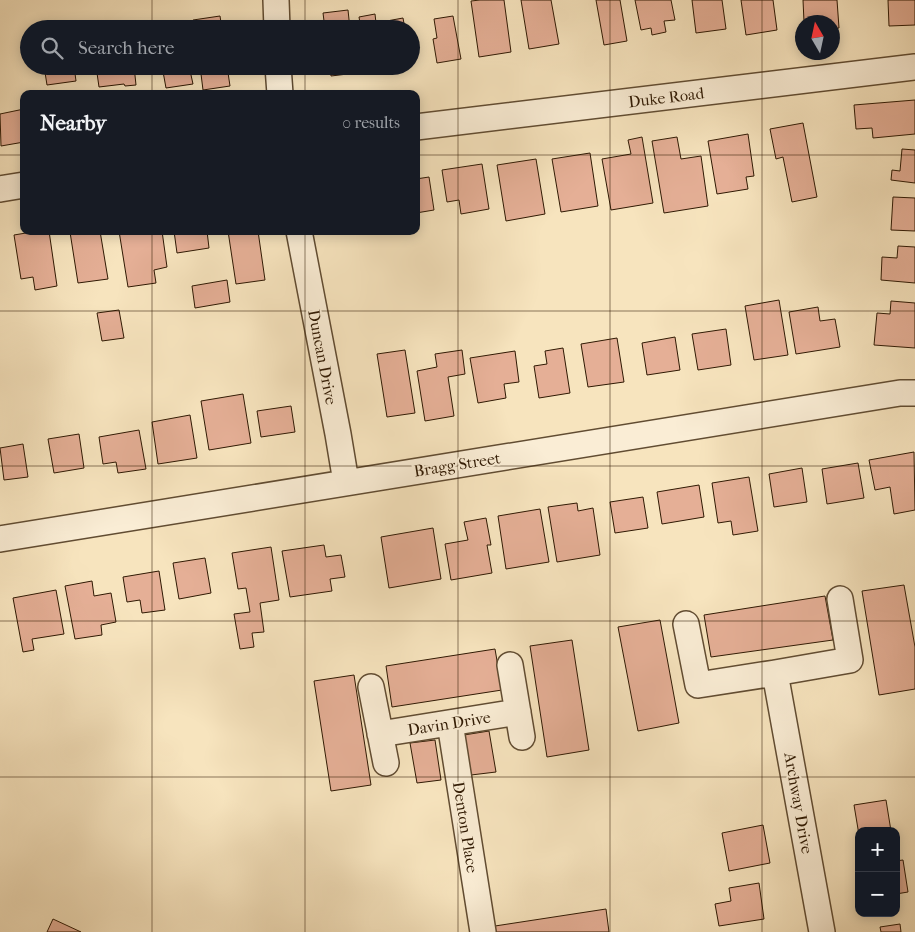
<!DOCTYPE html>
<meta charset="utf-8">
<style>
body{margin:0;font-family:"IM FELL French Canon",serif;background:#242831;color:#f1f3f6}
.controls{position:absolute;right:15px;bottom:15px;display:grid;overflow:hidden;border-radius:10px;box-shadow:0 2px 12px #0003}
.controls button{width:45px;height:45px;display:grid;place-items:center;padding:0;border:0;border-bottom:1px solid #363941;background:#171b24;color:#f1f3f6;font:25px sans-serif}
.compass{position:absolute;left:795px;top:15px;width:45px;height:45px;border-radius:50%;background:#171b24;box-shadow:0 2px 12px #0003;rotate:351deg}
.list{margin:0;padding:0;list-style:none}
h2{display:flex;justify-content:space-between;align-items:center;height:65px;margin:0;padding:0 20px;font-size:21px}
h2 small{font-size:16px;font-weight:400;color:#9ea1a6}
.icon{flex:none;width:28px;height:28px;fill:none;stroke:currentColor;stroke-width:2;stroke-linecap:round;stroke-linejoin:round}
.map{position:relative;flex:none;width:915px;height:932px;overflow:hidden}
.search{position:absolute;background:#171b24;box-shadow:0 2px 12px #0003;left:20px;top:20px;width:400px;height:55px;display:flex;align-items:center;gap:12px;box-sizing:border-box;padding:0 18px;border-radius:28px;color:#9ea1a6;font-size:19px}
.panel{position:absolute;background:#171b24;box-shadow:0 2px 12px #0003;left:20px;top:90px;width:400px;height:145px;border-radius:10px}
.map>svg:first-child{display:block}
.building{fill:#e5af96;stroke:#2f1903}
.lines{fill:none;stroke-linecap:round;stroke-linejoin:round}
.minor-casing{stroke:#614c32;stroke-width:28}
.minor{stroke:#faedd5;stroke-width:25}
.grid{fill:none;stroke:#2f1903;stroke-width:1;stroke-opacity:0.55}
.labels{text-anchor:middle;stroke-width:4;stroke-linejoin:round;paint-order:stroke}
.street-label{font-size:16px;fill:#2f1903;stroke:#faedd5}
</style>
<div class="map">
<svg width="915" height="932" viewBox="0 0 915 932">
<rect width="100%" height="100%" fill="#f7e4be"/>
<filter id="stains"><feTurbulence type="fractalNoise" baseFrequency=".004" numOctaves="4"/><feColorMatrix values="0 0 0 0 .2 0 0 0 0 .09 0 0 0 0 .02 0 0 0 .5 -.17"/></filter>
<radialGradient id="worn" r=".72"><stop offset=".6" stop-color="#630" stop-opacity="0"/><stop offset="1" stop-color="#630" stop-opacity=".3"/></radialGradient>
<!-- building -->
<path class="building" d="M 480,0 L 504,0 L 511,52 L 479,57 L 471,1 Z
M 521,0 L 551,0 L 559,44 L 529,49 Z
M 596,0 L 620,0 L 627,41 L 604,45 Z
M 635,0 L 671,0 L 675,20 L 664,21 L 666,32 L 652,35 L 651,28 L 641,30 Z
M 692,0 L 722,0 L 726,29 L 696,33 Z
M 741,0 L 773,0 L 777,30 L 746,35 Z
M 803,0 L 837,0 L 839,28 L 832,29 L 832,22 L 804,22 Z
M 888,0 L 915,0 L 915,25 L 889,26 Z
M 348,10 L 350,29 L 325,29 L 323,13 Z
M 375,14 L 376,23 L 403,18 L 405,29 L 361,29 L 359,17 Z
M 220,16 L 222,29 L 195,29 L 193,20 Z
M 453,16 L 461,59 L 437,63 L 433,39 L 437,38 L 434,19 Z
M 44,66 L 74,66 L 76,81 L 47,85 Z
M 96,66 L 134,66 L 136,85 L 125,86 L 124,84 L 99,87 Z
M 162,66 L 189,66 L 193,84 L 166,88 Z
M 200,66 L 227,66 L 230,86 L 203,90 Z
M 330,66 L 355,66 L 356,73 L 331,76 Z
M 368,66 L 395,66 L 369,71 Z
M 915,100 L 915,134 L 873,138 L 872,128 L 856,129 L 854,105 Z
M 24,109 L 24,142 L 1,146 L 0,114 Z
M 803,123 L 817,197 L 792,202 L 783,157 L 776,159 L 770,129 Z
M 748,134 L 754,176 L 746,177 L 748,189 L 717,194 L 708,141 Z
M 642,137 L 653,203 L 611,210 L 602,159 L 631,154 L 628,140 Z
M 677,137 L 681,159 L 701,156 L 708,206 L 664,213 L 652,141 Z
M 902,149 L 915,150 L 915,183 L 891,180 L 892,170 L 900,171 Z
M 590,153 L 598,206 L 561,212 L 552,159 Z
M 536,159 L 545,214 L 506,221 L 497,165 Z
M 482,164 L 489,209 L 461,214 L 459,200 L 447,202 L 442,170 Z
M 429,177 L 434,210 L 416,213 L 416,179 Z
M 893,197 L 915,198 L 915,231 L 891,230 Z
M 38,231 L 49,231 L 57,286 L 35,290 L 33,277 L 21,279 L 14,235 Z
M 77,231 L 100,231 L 108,279 L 78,283 L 70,232 Z
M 119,231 L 162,231 L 167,267 L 154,270 L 156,283 L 128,287 Z
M 174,231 L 207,231 L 209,248 L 177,253 Z
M 228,231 L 258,231 L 265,280 L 236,284 Z
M 898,246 L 915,247 L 915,283 L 881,280 L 882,257 L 897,258 Z
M 227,280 L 230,302 L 195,308 L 192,286 Z
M 779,300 L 788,355 L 754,360 L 745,306 Z
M 891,301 L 915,303 L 915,348 L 874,345 L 877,313 L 890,314 Z
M 818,307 L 820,321 L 835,319 L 840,347 L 796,354 L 789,312 Z
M 119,310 L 124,338 L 102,341 L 97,313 Z
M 726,329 L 731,365 L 698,370 L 692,334 Z
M 675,337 L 680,370 L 647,375 L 642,343 Z
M 617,338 L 624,382 L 588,387 L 581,344 Z
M 563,348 L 570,393 L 539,398 L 534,366 L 547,364 L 545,351 Z
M 405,350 L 415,413 L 387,417 L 377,354 Z
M 462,350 L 465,374 L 448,377 L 454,416 L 425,421 L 417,371 L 437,367 L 435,354 Z
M 515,351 L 519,382 L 504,384 L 506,398 L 478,403 L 470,358 Z
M 243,394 L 251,443 L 209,450 L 201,401 Z
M 291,406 L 295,432 L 261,437 L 257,411 Z
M 190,415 L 197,458 L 158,464 L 152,422 Z
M 139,430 L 146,469 L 118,473 L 116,462 L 103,464 L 99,437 Z
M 79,434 L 84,468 L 54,473 L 48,439 Z
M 23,444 L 28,477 L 4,480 L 0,448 Z
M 914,452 L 915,510 L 894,514 L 890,487 L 875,490 L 869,460 Z
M 858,463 L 864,498 L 827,504 L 822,469 Z
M 802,468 L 807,502 L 774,507 L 769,474 Z
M 749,477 L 758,531 L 733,535 L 731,521 L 718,523 L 712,483 Z
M 699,485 L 704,517 L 662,524 L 657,492 Z
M 643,497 L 648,528 L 615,533 L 610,502 Z
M 577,503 L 578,511 L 593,508 L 600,555 L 557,562 L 548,507 Z
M 540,509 L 549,562 L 506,569 L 498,516 Z
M 486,518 L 491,545 L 487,545 L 492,573 L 451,580 L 445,544 L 468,540 L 464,522 Z
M 433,528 L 441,579 L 389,588 L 381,537 Z
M 324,545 L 326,557 L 341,555 L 345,577 L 330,579 L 332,591 L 290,597 L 282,551 Z
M 271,547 L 279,600 L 260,603 L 264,632 L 252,633 L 254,647 L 240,649 L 234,614 L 250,612 L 246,588 L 238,589 L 232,553 Z
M 205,558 L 211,593 L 179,599 L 173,563 Z
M 159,571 L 165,610 L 142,613 L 140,600 L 127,602 L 123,577 Z
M 92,581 L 94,596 L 111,593 L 116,622 L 101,625 L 102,635 L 75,639 L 65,586 Z
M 904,585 L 915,647 L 915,689 L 879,695 L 862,591 Z
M 56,590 L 64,634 L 32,639 L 34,650 L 23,652 L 13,598 Z
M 825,596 L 833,640 L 711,657 L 704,615 Z
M 660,620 L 679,723 L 638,731 L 618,627 Z
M 572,640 L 589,750 L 547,757 L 530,646 Z
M 495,649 L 502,690 L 392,707 L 386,666 Z
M 354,675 L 371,785 L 331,791 L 314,681 Z
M 489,731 L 496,772 L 471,775 L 464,735 Z
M 435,740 L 441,780 L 417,783 L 410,743 Z
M 886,800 L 891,831 L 859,831 L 859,835 L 854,805 Z
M 763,825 L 770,863 L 729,871 L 722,833 Z
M 903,860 L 908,892 L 896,894 L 896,861 Z
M 759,883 L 764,919 L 719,926 L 715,904 L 731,901 L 729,888 Z
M 606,909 L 609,932 L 496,932 L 495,926 Z
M 53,919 L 81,932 L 47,932 Z
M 900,924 L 901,932 L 881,932 L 880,927 Z"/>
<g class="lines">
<!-- minor casing -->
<g class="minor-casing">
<path id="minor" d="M 276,0 L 277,29
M 278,66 L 280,94
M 416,127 L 915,67
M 0,189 L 24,185
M 299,231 L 338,434 L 346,482
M 0,539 L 900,393 L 915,393
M 686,624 L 698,685 L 775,673
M 510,665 L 522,737
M 371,687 L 386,763
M 450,723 L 483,932
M 380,734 L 518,712
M 822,932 L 775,673 L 850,660 L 840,599"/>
</g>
<!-- minor -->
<use href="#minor" class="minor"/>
</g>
<!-- grid -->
<path class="grid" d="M 152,0 L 152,29M 305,0 L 305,29M 458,0 L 458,932M 610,0 L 610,932M 762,0 L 762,932M 152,66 L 152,94M 305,66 L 305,94M 0,155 L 24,155M 416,155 L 915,155M 152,231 L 152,932M 305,231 L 305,932M 0,311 L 915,311M 0,466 L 915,466M 0,621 L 915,621M 0,777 L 915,777"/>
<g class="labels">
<!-- street labels -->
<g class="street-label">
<text transform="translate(666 97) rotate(-7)" y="6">Duke Road</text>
<text transform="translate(323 357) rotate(79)" y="6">Duncan Drive</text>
<text transform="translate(457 464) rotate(-9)" y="6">Bragg Street</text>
<text transform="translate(449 723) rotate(-9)" y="6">Davin Drive</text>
<text transform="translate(799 803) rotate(80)" y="6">Archway Drive</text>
<text transform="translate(466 827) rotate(81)" y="6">Denton Place</text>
</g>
</g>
<rect width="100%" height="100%" filter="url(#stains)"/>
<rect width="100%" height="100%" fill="url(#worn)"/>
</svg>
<div class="controls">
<button>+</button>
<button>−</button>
</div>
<svg class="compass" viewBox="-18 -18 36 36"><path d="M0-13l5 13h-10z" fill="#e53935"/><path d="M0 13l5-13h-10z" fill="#9ea1a6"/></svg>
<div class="search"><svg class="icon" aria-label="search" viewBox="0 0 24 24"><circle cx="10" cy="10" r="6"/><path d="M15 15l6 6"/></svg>Search here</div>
<section class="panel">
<h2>Nearby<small>0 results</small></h2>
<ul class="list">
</ul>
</section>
</div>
